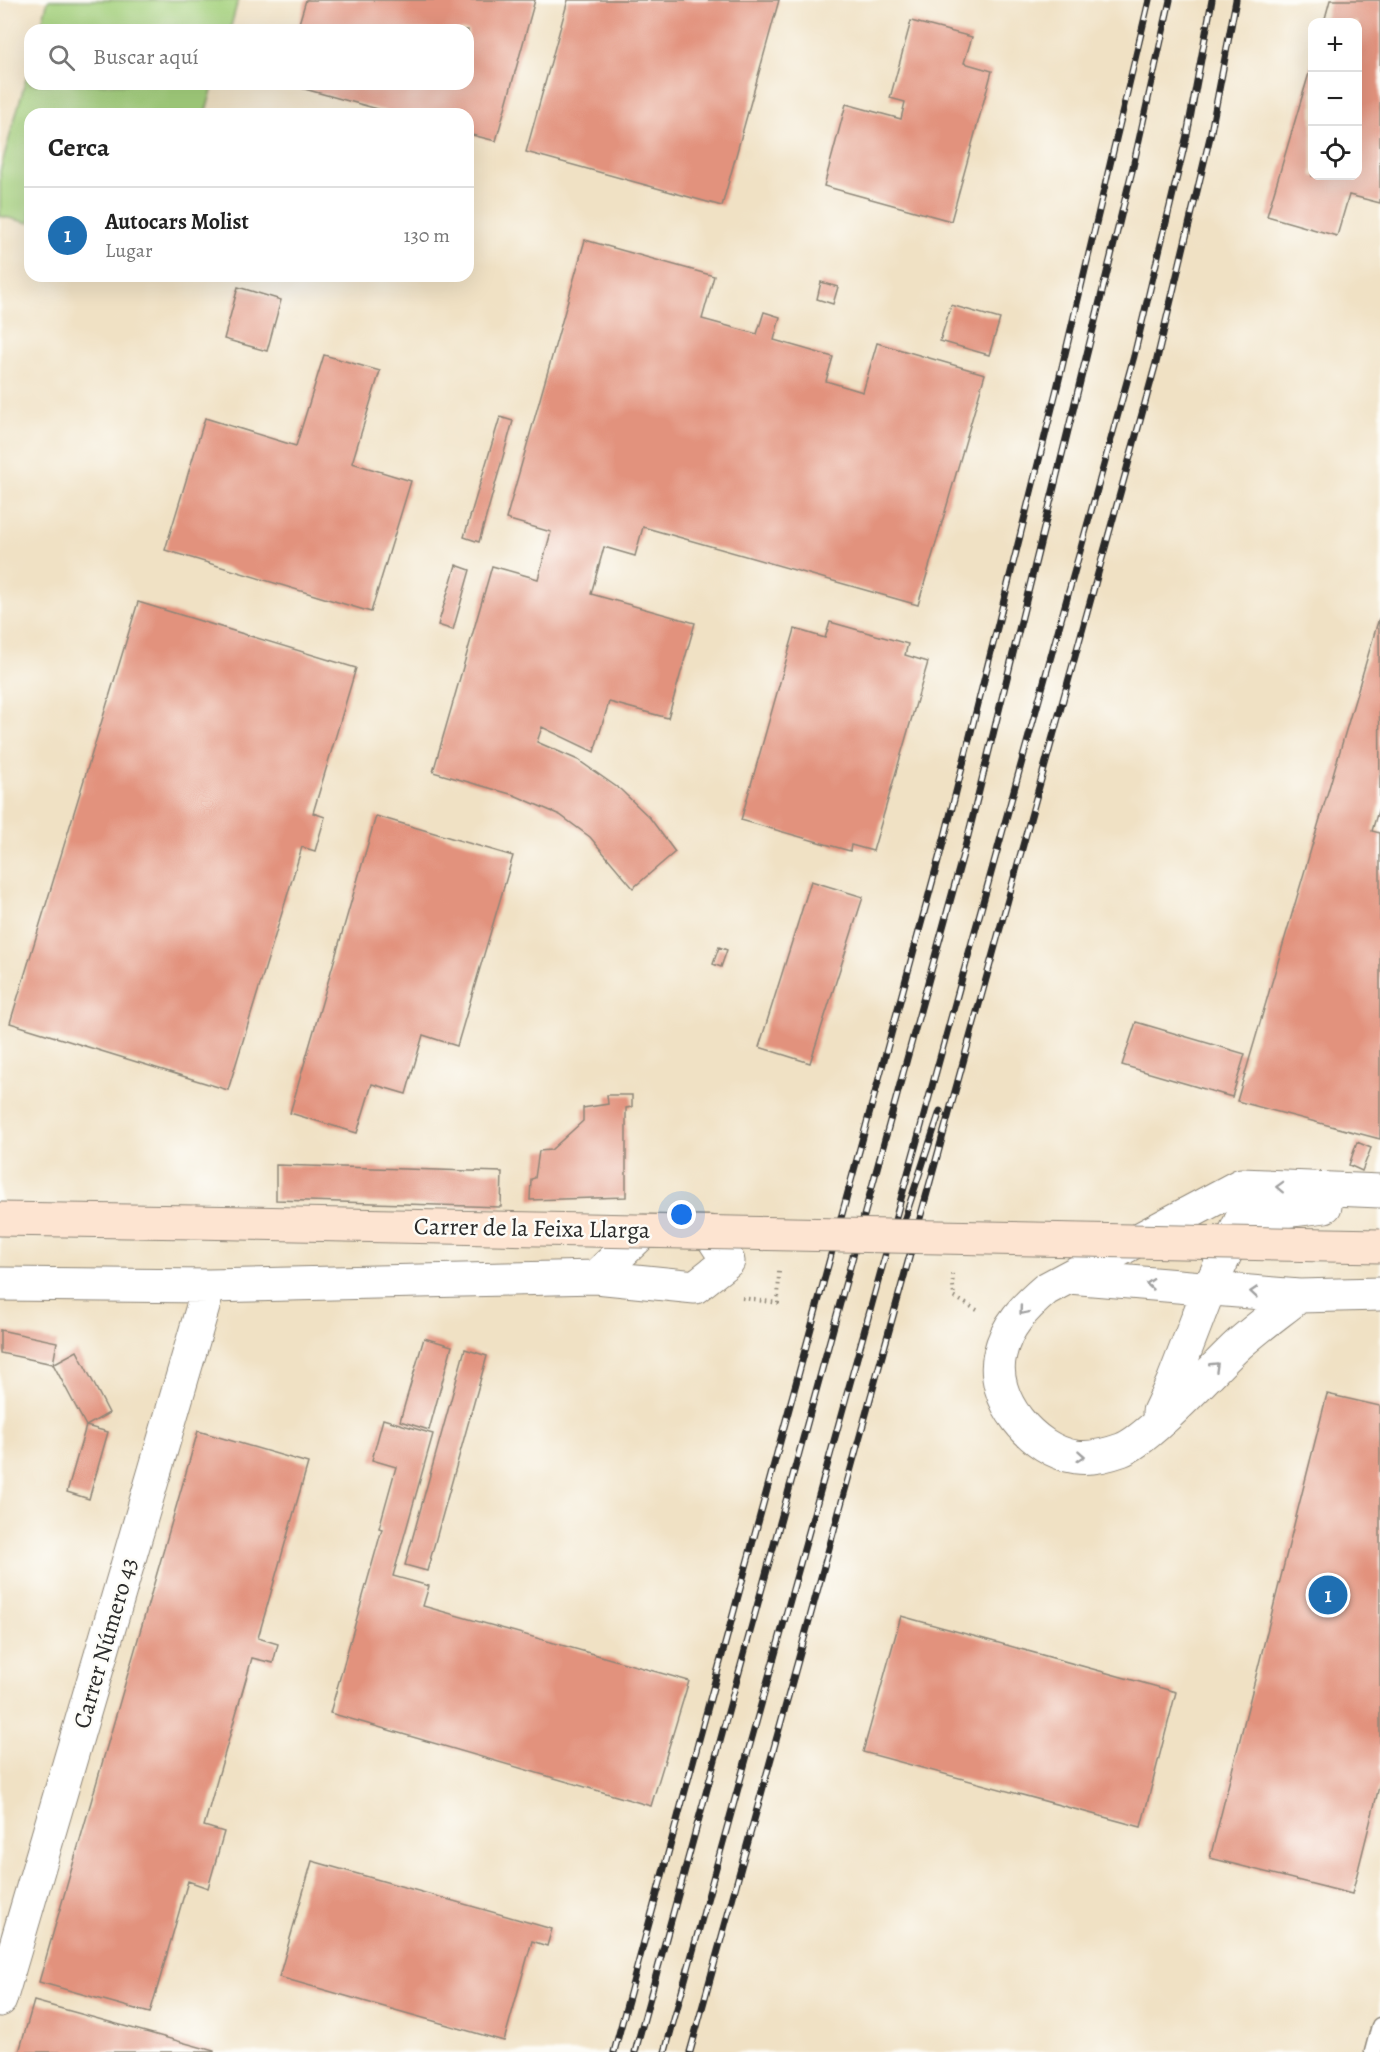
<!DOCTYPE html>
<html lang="es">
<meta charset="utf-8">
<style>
body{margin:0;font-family:Alegreya,serif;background:#f6f6f6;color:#222}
.controls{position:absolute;right:18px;top:18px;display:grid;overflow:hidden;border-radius:12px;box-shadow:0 6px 24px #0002}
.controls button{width:54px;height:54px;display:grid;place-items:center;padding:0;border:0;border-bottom:2px solid #e0e0e0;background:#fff;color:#222;font:30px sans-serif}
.you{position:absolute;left:682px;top:1215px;width:21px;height:21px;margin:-15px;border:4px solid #fff;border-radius:50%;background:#1a73e8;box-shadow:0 0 0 9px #1a73e833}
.badge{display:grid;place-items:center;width:39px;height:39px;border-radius:50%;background:#1f6fb2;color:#fff;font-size:20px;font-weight:700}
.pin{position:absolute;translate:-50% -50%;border:3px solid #fff;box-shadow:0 2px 6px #0006}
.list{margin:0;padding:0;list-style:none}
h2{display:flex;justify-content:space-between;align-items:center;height:78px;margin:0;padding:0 24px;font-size:26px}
h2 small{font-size:20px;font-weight:400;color:#767676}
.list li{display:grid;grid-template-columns:39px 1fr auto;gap:18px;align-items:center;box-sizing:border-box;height:96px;padding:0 24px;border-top:2px solid #e0e0e0}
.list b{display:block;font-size:22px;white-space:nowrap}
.list p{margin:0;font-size:20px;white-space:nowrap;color:#767676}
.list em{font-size:20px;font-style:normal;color:#767676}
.icon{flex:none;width:33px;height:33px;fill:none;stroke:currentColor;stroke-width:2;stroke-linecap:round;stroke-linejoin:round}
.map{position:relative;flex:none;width:1380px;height:2052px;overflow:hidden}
.search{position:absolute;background:#fff;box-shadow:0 6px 24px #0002;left:24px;top:24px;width:450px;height:66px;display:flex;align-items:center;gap:15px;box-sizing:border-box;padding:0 21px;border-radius:18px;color:#767676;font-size:22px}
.panel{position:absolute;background:#fff;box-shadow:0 6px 24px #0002;left:24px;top:108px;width:450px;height:174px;border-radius:18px}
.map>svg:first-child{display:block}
.green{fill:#a5d17e;stroke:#687e54;stroke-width:1.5}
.building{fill:#e2927d}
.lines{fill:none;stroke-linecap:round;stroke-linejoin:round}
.service-casing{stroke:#8e8678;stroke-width:19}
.minor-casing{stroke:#8e8678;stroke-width:35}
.secondary-casing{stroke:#8e8678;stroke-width:35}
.path{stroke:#8e8678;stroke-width:4;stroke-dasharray:1.5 4.5;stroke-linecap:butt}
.service{stroke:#fff;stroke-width:16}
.minor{stroke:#fff;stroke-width:33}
.secondary{stroke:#fde4d1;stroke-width:33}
.rail-casing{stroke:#2b2b2b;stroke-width:7}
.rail{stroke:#fdfcf7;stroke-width:4.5;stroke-dasharray:14;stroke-linecap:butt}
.secondary-bridge-casing{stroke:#8e8678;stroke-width:35;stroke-linecap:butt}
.secondary-bridge{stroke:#fde4d1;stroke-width:33}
.oneway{stroke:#a0a0a0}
.labels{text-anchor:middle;stroke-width:5;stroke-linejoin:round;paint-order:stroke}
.street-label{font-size:24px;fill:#2b2b2b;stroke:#fdfcf7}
</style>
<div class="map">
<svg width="1380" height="2052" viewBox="0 0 1380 2052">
<rect width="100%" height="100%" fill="#fdfcf7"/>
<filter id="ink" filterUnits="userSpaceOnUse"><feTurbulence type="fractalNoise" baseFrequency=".0167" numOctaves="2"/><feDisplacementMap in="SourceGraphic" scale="12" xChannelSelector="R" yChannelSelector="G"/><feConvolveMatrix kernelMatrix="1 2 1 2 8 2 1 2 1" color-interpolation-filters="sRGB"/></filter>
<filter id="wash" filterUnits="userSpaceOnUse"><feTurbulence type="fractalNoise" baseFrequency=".008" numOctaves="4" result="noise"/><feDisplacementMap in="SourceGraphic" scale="24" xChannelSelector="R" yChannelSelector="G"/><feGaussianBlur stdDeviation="1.35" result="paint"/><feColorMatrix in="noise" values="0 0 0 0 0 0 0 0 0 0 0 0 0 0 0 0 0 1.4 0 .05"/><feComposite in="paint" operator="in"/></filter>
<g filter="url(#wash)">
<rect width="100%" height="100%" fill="#f0e1c4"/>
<!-- green -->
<path class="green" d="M 48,0 L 238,0 L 230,30 L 40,30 Z
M 30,65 L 30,84 L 214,84 L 205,114 L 30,114 L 30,223 L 0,216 L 0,171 Z"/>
<g id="blocks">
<!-- building -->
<path class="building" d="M 306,0 L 535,0 L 496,141 L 468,134 L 468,114 L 396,114 L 290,85 L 468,84 L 468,30 L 297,30 Z
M 568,0 L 779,0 L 722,206 L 526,152 Z
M 1330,0 L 1380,0 L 1380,203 L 1349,195 L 1337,236 L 1267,216 L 1312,63 L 1312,176 L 1358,176 L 1358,22 L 1324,22 Z
M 911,21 L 972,37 L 964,63 L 992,71 L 951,221 L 824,186 L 846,104 L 901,119 L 905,102 L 890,98 Z
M 585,240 L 714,276 L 702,319 L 757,334 L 764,312 L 780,317 L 774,340 L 833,357 L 826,381 L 863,392 L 877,343 L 985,374 L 918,605 L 643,527 L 635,556 L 604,547 L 591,594 L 695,623 L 668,718 L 609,702 L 594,752 L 542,727 L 537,742 L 578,760 L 621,790 L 650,818 L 675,852 L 633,888 L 590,837 L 560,815 L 514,795 L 433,772 L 492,566 L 538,579 L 551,532 L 506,519 Z
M 821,282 L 838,287 L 833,304 L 817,299 Z
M 238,287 L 281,300 L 267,351 L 224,339 Z
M 951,305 L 1000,319 L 989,355 L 940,341 Z
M 324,355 L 380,371 L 352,463 L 411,481 L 371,612 L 165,550 L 205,418 L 296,446 Z
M 500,417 L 513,421 L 479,542 L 464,537 Z
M 456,565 L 470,570 L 453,630 L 438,625 Z
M 138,602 L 356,668 L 313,813 L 325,817 L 315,851 L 302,847 L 228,1090 L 10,1023 Z
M 1379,618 L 1380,804 L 1372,831 L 1380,833 L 1380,1139 L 1237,1101 Z
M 830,622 L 908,644 L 905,655 L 928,662 L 873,851 L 851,845 L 850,851 L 741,820 L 795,629 L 825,638 Z
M 376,816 L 513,856 L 457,1046 L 423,1035 L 406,1094 L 372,1084 L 357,1133 L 290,1113 Z
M 811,881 L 863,897 L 810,1063 L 759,1047 Z
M 719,947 L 727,950 L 721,967 L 713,964 Z
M 1136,1022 L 1245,1054 L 1232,1097 L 1122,1065 Z
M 607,1095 L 632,1095 L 632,1107 L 626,1108 L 626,1197 L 530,1200 L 531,1179 L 535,1178 L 539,1151 L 551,1150 L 583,1121 L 583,1108 L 608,1104 Z
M 1357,1142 L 1371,1148 L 1362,1171 L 1349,1165 Z
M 276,1165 L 502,1172 L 501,1207 L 276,1200 Z
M 0,1330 L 57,1342 L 53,1364 L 77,1351 L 109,1413 L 86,1426 L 108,1432 L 89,1499 L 67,1492 L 86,1426 L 53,1364 L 0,1353 Z
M 424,1338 L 452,1346 L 429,1430 L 400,1421 Z
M 465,1349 L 487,1356 L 427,1571 L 405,1565 Z
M 1327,1394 L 1380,1406 L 1380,1783 L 1352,1894 L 1210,1858 Z
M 383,1419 L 433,1434 L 393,1576 L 429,1586 L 423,1606 L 689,1681 L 651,1806 L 330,1713 L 382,1529 L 379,1528 L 396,1467 L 372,1460 Z
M 198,1431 L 308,1463 L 258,1638 L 278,1644 L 273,1663 L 252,1658 L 204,1826 L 224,1832 L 208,1888 L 188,1881 L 150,2013 L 39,1982 Z
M 901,1616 L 1176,1692 L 1141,1827 L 863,1752 Z
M 312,1861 L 552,1929 L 547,1946 L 532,1941 L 504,2041 L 279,1977 Z
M 34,2001 L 214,2051 L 214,2052 L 19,2052 Z"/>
</g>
</g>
<g filter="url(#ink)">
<use href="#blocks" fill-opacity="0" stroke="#8e8678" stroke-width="1.5"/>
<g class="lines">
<!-- service casing -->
<g class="service-casing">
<path id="service" d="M 1373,2052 L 1380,2026"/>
</g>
<!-- minor casing -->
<g class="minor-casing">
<path id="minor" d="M 1069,1277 L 1299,1296 L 1380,1294
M 0,1284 L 209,1286 L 596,1277 L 695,1287 L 728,1261 L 709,1232 L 644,1231 L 596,1277
M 1299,1296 C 1279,1312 1258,1327 1239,1344 C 1214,1367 1148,1441 1121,1450 C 1107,1455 1091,1459 1076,1457 C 1033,1451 989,1398 1000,1354 C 1006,1326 1025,1307 1046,1289 L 1241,1185 L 1380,1191
M 1159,1412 L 1173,1382 L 1209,1289 L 1243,1216 L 1325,1206
M 0,2000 L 209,1286"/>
</g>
<!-- secondary casing -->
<g class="secondary-casing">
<path id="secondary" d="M 0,1219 L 195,1222"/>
</g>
<!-- path -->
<path class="path" d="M 952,1274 L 954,1297 L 979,1311
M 742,1298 L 778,1303 L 779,1270"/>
<!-- service -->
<use href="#service" class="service"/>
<!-- minor -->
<use href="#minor" class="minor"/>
<!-- secondary -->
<use href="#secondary" class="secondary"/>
<!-- rail casing -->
<g class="rail-casing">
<path id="rail" d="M 899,1236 L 940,1111
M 614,2052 L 946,832 L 1057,388 L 1149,0
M 635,2052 L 968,836 L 1133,167 L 1170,0
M 665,2052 L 1134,356 L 1187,135 L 1212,0
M 690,2052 L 1156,363 L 1210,137 L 1236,0"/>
</g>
<!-- rail -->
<use href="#rail" class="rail"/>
<!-- secondary-bridge casing -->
<g class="secondary-bridge-casing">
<path id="secondary-bridge" d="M 195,1222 L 1380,1246"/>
</g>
<!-- secondary-bridge -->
<use href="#secondary-bridge" class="secondary-bridge"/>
</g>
<!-- one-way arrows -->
<defs><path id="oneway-chevron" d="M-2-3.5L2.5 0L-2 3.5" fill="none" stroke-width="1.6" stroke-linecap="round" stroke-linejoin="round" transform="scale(1.5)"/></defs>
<g class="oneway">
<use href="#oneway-chevron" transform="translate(1280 1187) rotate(-178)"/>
<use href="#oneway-chevron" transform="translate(1150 1284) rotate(-175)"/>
<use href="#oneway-chevron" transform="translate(1254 1292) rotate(-175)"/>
<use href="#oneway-chevron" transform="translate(1023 1311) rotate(130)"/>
<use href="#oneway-chevron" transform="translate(1215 1366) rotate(-44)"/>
<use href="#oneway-chevron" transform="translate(1081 1456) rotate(4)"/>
</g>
</g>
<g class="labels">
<!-- street labels -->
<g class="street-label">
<text transform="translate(532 1228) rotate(1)" y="8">Carrer de la Feixa Llarga</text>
<text transform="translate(105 1643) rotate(-74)" y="8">Carrer Número 43</text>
</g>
</g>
</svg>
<div class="controls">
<button>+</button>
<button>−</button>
<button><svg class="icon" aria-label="locate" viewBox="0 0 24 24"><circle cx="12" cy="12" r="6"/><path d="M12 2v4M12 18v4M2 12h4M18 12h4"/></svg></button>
</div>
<div class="you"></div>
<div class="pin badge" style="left:1328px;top:1595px">1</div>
<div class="search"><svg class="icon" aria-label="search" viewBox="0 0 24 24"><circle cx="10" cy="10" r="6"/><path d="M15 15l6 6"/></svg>Buscar aquí</div>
<section class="panel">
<h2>Cerca<small></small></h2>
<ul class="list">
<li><span class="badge">1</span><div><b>Autocars Molist</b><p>Lugar</p></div><em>130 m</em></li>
</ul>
</section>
</div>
